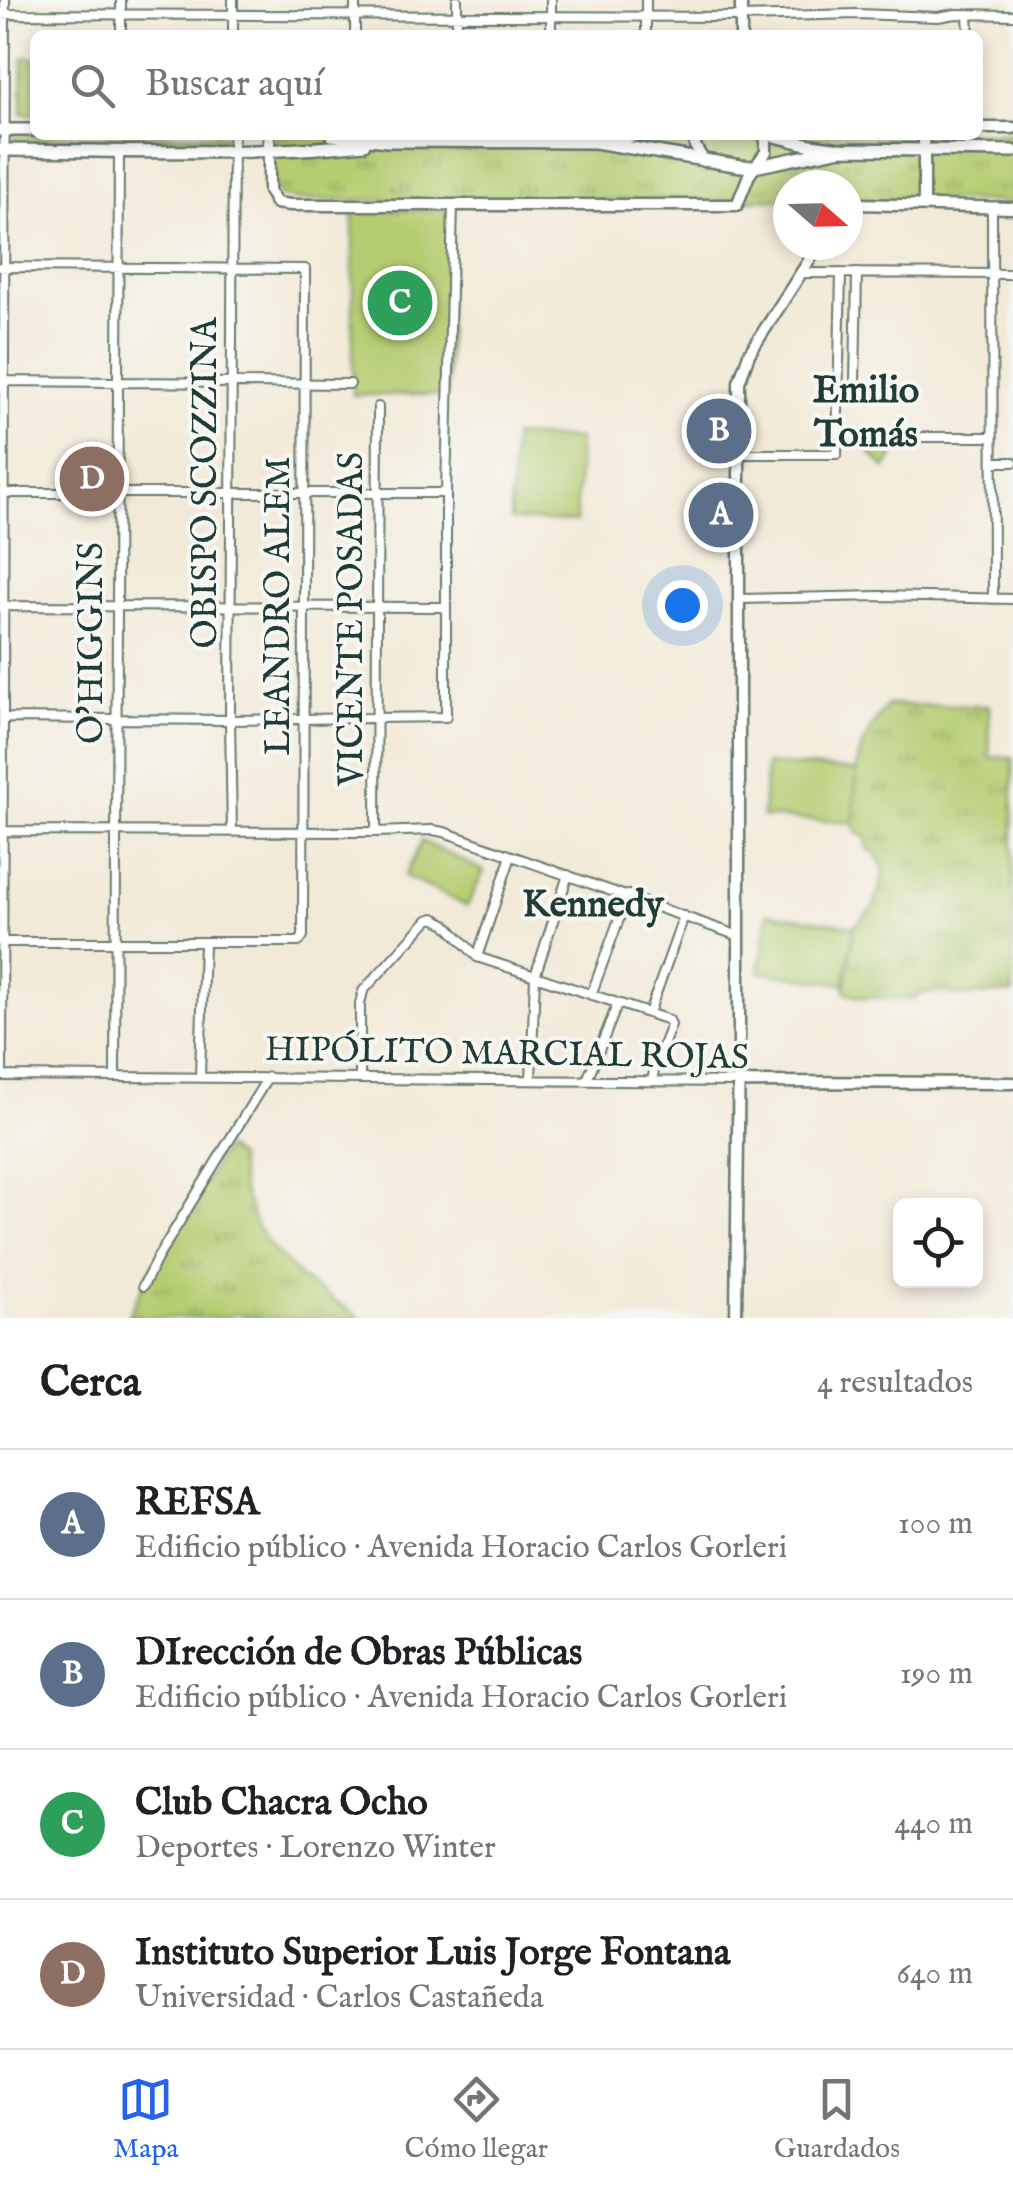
<!DOCTYPE html>
<html lang="es">
<meta charset="utf-8">
<style>
body{margin:0;font-family:"IM FELL English",serif;background:#f6f6f6;color:#202124}
.controls{position:absolute;right:30px;bottom:30px;display:grid;overflow:hidden;border-radius:15px;box-shadow:0 5px 15px #0003}
.controls button{width:90px;height:90px;display:grid;place-items:center;padding:0;border:0;border-bottom:2px solid #e0e0e0;background:#fff;color:#202124;font:50px sans-serif}
.compass{position:absolute;left:773px;top:170px;width:90px;height:90px;border-radius:50%;background:#fff;box-shadow:0 5px 15px #0003;rotate:110deg}
.you{position:absolute;left:682px;top:605px;width:35px;height:35px;margin:-25px;border:8px solid #fff;border-radius:50%;background:#1a73e8;box-shadow:0 0 0 15px #1a73e833}
.badge{display:grid;place-items:center;width:65px;height:65px;border-radius:50%;background:#2563eb;color:#fff;font-size:32px;font-weight:700}
.pin{position:absolute;translate:-50% -50%;border:5px solid #fff;box-shadow:0 2px 10px #0006}
.list{margin:0;padding:0;list-style:none}
h2{display:flex;justify-content:space-between;align-items:center;height:130px;margin:0;padding:0 40px;font-size:42px}
h2 small{font-size:32px;font-weight:400;color:#757577}
.list li{display:grid;grid-template-columns:65px 1fr auto;gap:30px;align-items:center;box-sizing:border-box;height:150px;padding:0 40px;border-top:2px solid #e0e0e0}
.list b{display:block;font-size:38px;white-space:nowrap}
.list p{margin:0;font-size:32px;white-space:nowrap;color:#757577}
.list em{font-size:32px;font-style:normal;color:#757577}
.icon{flex:none;width:55px;height:55px;fill:none;stroke:currentColor;stroke-width:2;stroke-linecap:round;stroke-linejoin:round}
.map{position:relative;flex:none;width:1013px;height:1318px;overflow:hidden}
.search{position:absolute;background:#fff;box-shadow:0 5px 15px #0003;left:30px;right:30px;top:30px;height:110px;display:flex;align-items:center;gap:25px;box-sizing:border-box;padding:0 35px;border-radius:15px;color:#757577;font-size:38px}
.sheet{height:730px;background:#fff}
nav{display:flex;justify-content:space-around;align-items:center;box-sizing:border-box;height:140px;border-top:2px solid #e0e0e0;background:#fff;font-size:28px;color:#757577}
nav a{display:grid;justify-items:center;gap:5px}
nav .on{color:#2563eb}
.map>svg:first-child{display:block}
.grass{fill:url(#grass-tufts);stroke:#6a8452;stroke-width:2.5}
.garden{fill:#b5cc71;stroke:#6a8452;stroke-width:2.5}
.lines{fill:none;stroke-linecap:round;stroke-linejoin:round}
.minor-casing{stroke:#697a6d;stroke-width:12}
.secondary-casing{stroke:#697a6d;stroke-width:15}
.primary-casing{stroke:#697a6d;stroke-width:16}
.minor{stroke:#fff;stroke-width:8}
.secondary{stroke:#fff;stroke-width:10}
.primary{stroke:#fff;stroke-width:11}
.labels{text-anchor:middle;stroke-width:8;stroke-linejoin:round;paint-order:stroke}
.street-label{font-size:35px;fill:#1f3d34;stroke:#f6f6f2}
.neighbourhood-label{font-size:38px;font-weight:bold;fill:#1f3d34;stroke:#f6f6f2}
</style>
<div class="map">
<svg width="1013" height="1318" viewBox="0 0 1013 1318">
<defs>
<pattern id="grass-tufts" width="24" height="20" patternUnits="userSpaceOnUse" patternTransform="scale(2.5)"><rect width="24" height="20" fill="#b5cc71"/><path d="M3 7l-1-3M5 7V3M7 7l1-3M15 17l-1-3M17 17v-4M19 17l1-3" fill="none" stroke="#93a75e"/></pattern>
</defs>
<rect width="100%" height="100%" fill="#f6f6f2"/>
<filter id="ink" filterUnits="userSpaceOnUse"><feTurbulence type="fractalNoise" baseFrequency=".01" numOctaves="2"/><feDisplacementMap in="SourceGraphic" scale="20" xChannelSelector="R" yChannelSelector="G"/><feConvolveMatrix kernelMatrix="1 2 1 2 8 2 1 2 1" color-interpolation-filters="sRGB"/></filter>
<filter id="wash" filterUnits="userSpaceOnUse"><feTurbulence type="fractalNoise" baseFrequency=".0048" numOctaves="4" result="noise"/><feDisplacementMap in="SourceGraphic" scale="40" xChannelSelector="R" yChannelSelector="G"/><feGaussianBlur stdDeviation="2.25" result="paint"/><feColorMatrix in="noise" values="0 0 0 0 0 0 0 0 0 0 0 0 0 0 0 0 0 1.4 0 .05"/><feComposite in="paint" operator="in"/></filter>
<g filter="url(#wash)">
<rect width="100%" height="100%" fill="#f2ead8"/>
<!-- grass -->
<path class="grass" d="M 23,58 L 35,58 L 35,114 L 22,114 Z
M 978,133 L 1013,133 L 1013,202 L 848,199 L 848,185 L 788,185 L 788,199 L 722,200 L 298,200 L 280,197 L 274,188 L 274,135 Z
M 35,135 L 223,135 L 227,139 L 226,146 L 221,148 L 15,146 L 13,144 L 15,136 Z
M 887,705 L 989,706 L 990,757 L 1013,758 L 1013,993 L 958,996 L 943,992 L 923,993 L 912,999 L 860,997 L 845,992 L 854,926 L 874,907 L 884,871 L 878,855 L 867,848 L 867,840 L 864,835 L 857,834 C 850,815 854,767 862,747 C 867,732 879,718 887,705 Z
M 225,1148 L 237,1158 L 242,1189 L 256,1225 L 270,1246 L 303,1280 L 361,1318 L 252,1318 L 235,1314 L 228,1318 L 127,1318 L 158,1257 Z"/>
<!-- garden -->
<path class="garden" d="M 353,210 L 449,210 L 447,395 L 353,395 Z
M 513,436 L 579,439 L 576,522 L 510,520 Z
M 876,438 L 894,457 L 885,468 L 866,448 Z
M 766,764 L 857,771 L 853,823 L 763,817 Z
M 422,841 L 484,871 L 467,906 L 405,876 Z
M 768,913 L 854,926 L 845,984 L 759,972 Z"/>
</g>
<g filter="url(#ink)">
<g class="lines">
<!-- minor casing -->
<g class="minor-casing">
<path id="minor" d="M 355,0 L 355,35
M 646,0 L 646,35
M 0,14 L 741,17 L 857,14 L 938,17 L 956,14 L 1013,15
M 968,14 L 969,35
M 121,35 L 121,0
M 233,35 L 233,0
M 457,35 L 457,0
M 551,35 L 551,0
M 992,208 L 993,599
M 0,267 L 305,269 L 303,936 L 299,942 L 0,942
M 800,273 L 1013,274
M 0,381 L 350,384
M 855,383 L 857,273
M 923,437 L 992,437
M 739,454 L 837,454 L 841,273
M 993,462 L 1013,462
M 0,493 L 446,493
M 739,599 L 880,596 L 1013,599
M 1,606 L 446,607
M 3,718 L 230,720 L 446,717 L 446,493 L 453,204
M 1,831 L 376,832 L 432,830 L 444,832 L 739,936
M 232,831 L 230,720 L 233,135
M 376,832 L 378,407
M 477,957 L 511,856
M 591,995 L 628,895
M 649,1013 L 684,916
M 0,1076 L 738,1082
M 2,1076 L 5,0
M 115,1076 L 119,151
M 200,1077 L 204,943
M 360,1078 L 360,1004 L 363,991 L 428,920 L 434,918 L 446,924 L 477,957 L 669,1020 L 671,1025 L 655,1066 L 652,1081
M 531,1080 L 535,976 L 568,875
M 587,1080 L 618,1003
M 143,1286 L 158,1257 L 268,1077"/>
</g>
<!-- secondary casing -->
<g class="secondary-casing">
<path id="secondary" d="M 741,35 L 741,0
M 978,128 L 1013,128
M 269,135 L 269,191 L 276,203 L 290,205 L 737,205 L 749,175 L 766,152 L 766,140 L 763,135
M 696,135 L 695,146 L 704,161
M 924,135 L 924,205
M 848,207 L 859,204 L 1013,208
M 738,1082 L 1013,1083
M 736,1318 L 739,1042 L 739,382 L 749,354 L 819,245"/>
</g>
<!-- primary casing -->
<g class="primary-casing">
<path id="primary" d="M 0,130 L 35,130
M 332,135 L 388,141 L 595,142 L 741,166 L 754,167 L 841,149
M 771,135 L 811,145 L 841,149 L 1013,151
M 604,141 L 636,135
M 0,150 C 121,150 243,157 364,144"/>
</g>
<!-- minor -->
<use href="#minor" class="minor"/>
<!-- secondary -->
<use href="#secondary" class="secondary"/>
<!-- primary -->
<use href="#primary" class="primary"/>
</g>
</g>
<g class="labels">
<!-- street labels -->
<g class="street-label">
<text transform="translate(204 483) rotate(-90)" y="12">OBISPO SCOZZINA</text>
<text transform="translate(277 606) rotate(-90)" y="12">LEANDRO ALEM</text>
<text transform="translate(350 619) rotate(-90)" y="12">VICENTE POSADAS</text>
<text transform="translate(90 643) rotate(-90)" y="12">O'HIGGINS</text>
<text transform="translate(507 1052) rotate(1)" y="12">HIPÓLITO MARCIAL ROJAS</text>
</g>
<!-- neighbourhood labels -->
<g class="neighbourhood-label">
<text x="866" y="402">Emilio<tspan x="866" dy="44">Tomás</tspan></text>
<text x="593" y="916">Kennedy</text>
</g>
</g>
</svg>
<div class="controls">
<button><svg class="icon" aria-label="locate" viewBox="0 0 24 24"><circle cx="12" cy="12" r="6"/><path d="M12 2v4M12 18v4M2 12h4M18 12h4"/></svg></button>
</div>
<svg class="compass" viewBox="-18 -18 36 36"><path d="M0-13l5 13h-10z" fill="#e53935"/><path d="M0 13l5-13h-10z" fill="#757577"/></svg>
<div class="you"></div>
<div class="pin badge" style="left:721px;top:515px;background:#5c6f8a">A</div>
<div class="pin badge" style="left:719px;top:431px;background:#5c6f8a">B</div>
<div class="pin badge" style="left:400px;top:303px;background:#2e9e5b">C</div>
<div class="pin badge" style="left:92px;top:479px;background:#8d6e63">D</div>
<div class="search"><svg class="icon" aria-label="search" viewBox="0 0 24 24"><circle cx="10" cy="10" r="6"/><path d="M15 15l6 6"/></svg>Buscar aquí</div>
</div>
<section class="sheet">
<h2>Cerca<small>4 resultados</small></h2>
<ul class="list">
<li><span class="badge" style="background:#5c6f8a">A</span><div><b>REFSA</b><p>Edificio público · Avenida Horacio Carlos Gorleri</p></div><em>100 m</em></li>
<li><span class="badge" style="background:#5c6f8a">B</span><div><b>DIrección de Obras Públicas</b><p>Edificio público · Avenida Horacio Carlos Gorleri</p></div><em>190 m</em></li>
<li><span class="badge" style="background:#2e9e5b">C</span><div><b>Club Chacra Ocho</b><p>Deportes · Lorenzo Winter</p></div><em>440 m</em></li>
<li><span class="badge" style="background:#8d6e63">D</span><div><b>Instituto Superior Luis Jorge Fontana</b><p>Universidad · Carlos Castañeda</p></div><em>640 m</em></li>
</ul>
</section>
<nav>
<a class="on"><svg class="icon" aria-label="map" viewBox="0 0 24 24"><path d="M3 6l6-2 6 2 6-2v14l-6 2-6-2-6 2zM9 4v14M15 6v14"/></svg>Mapa</a>
<a><svg class="icon" aria-label="directions" viewBox="0 0 24 24"><path d="M12 3l9 9-9 9-9-9zM9 14v-3h6M13 9l2 2-2 2"/></svg>Cómo llegar</a>
<a><svg class="icon" aria-label="saved" viewBox="0 0 24 24"><path d="M7 4h10v16l-5-4-5 4z"/></svg>Guardados</a>
</nav>
